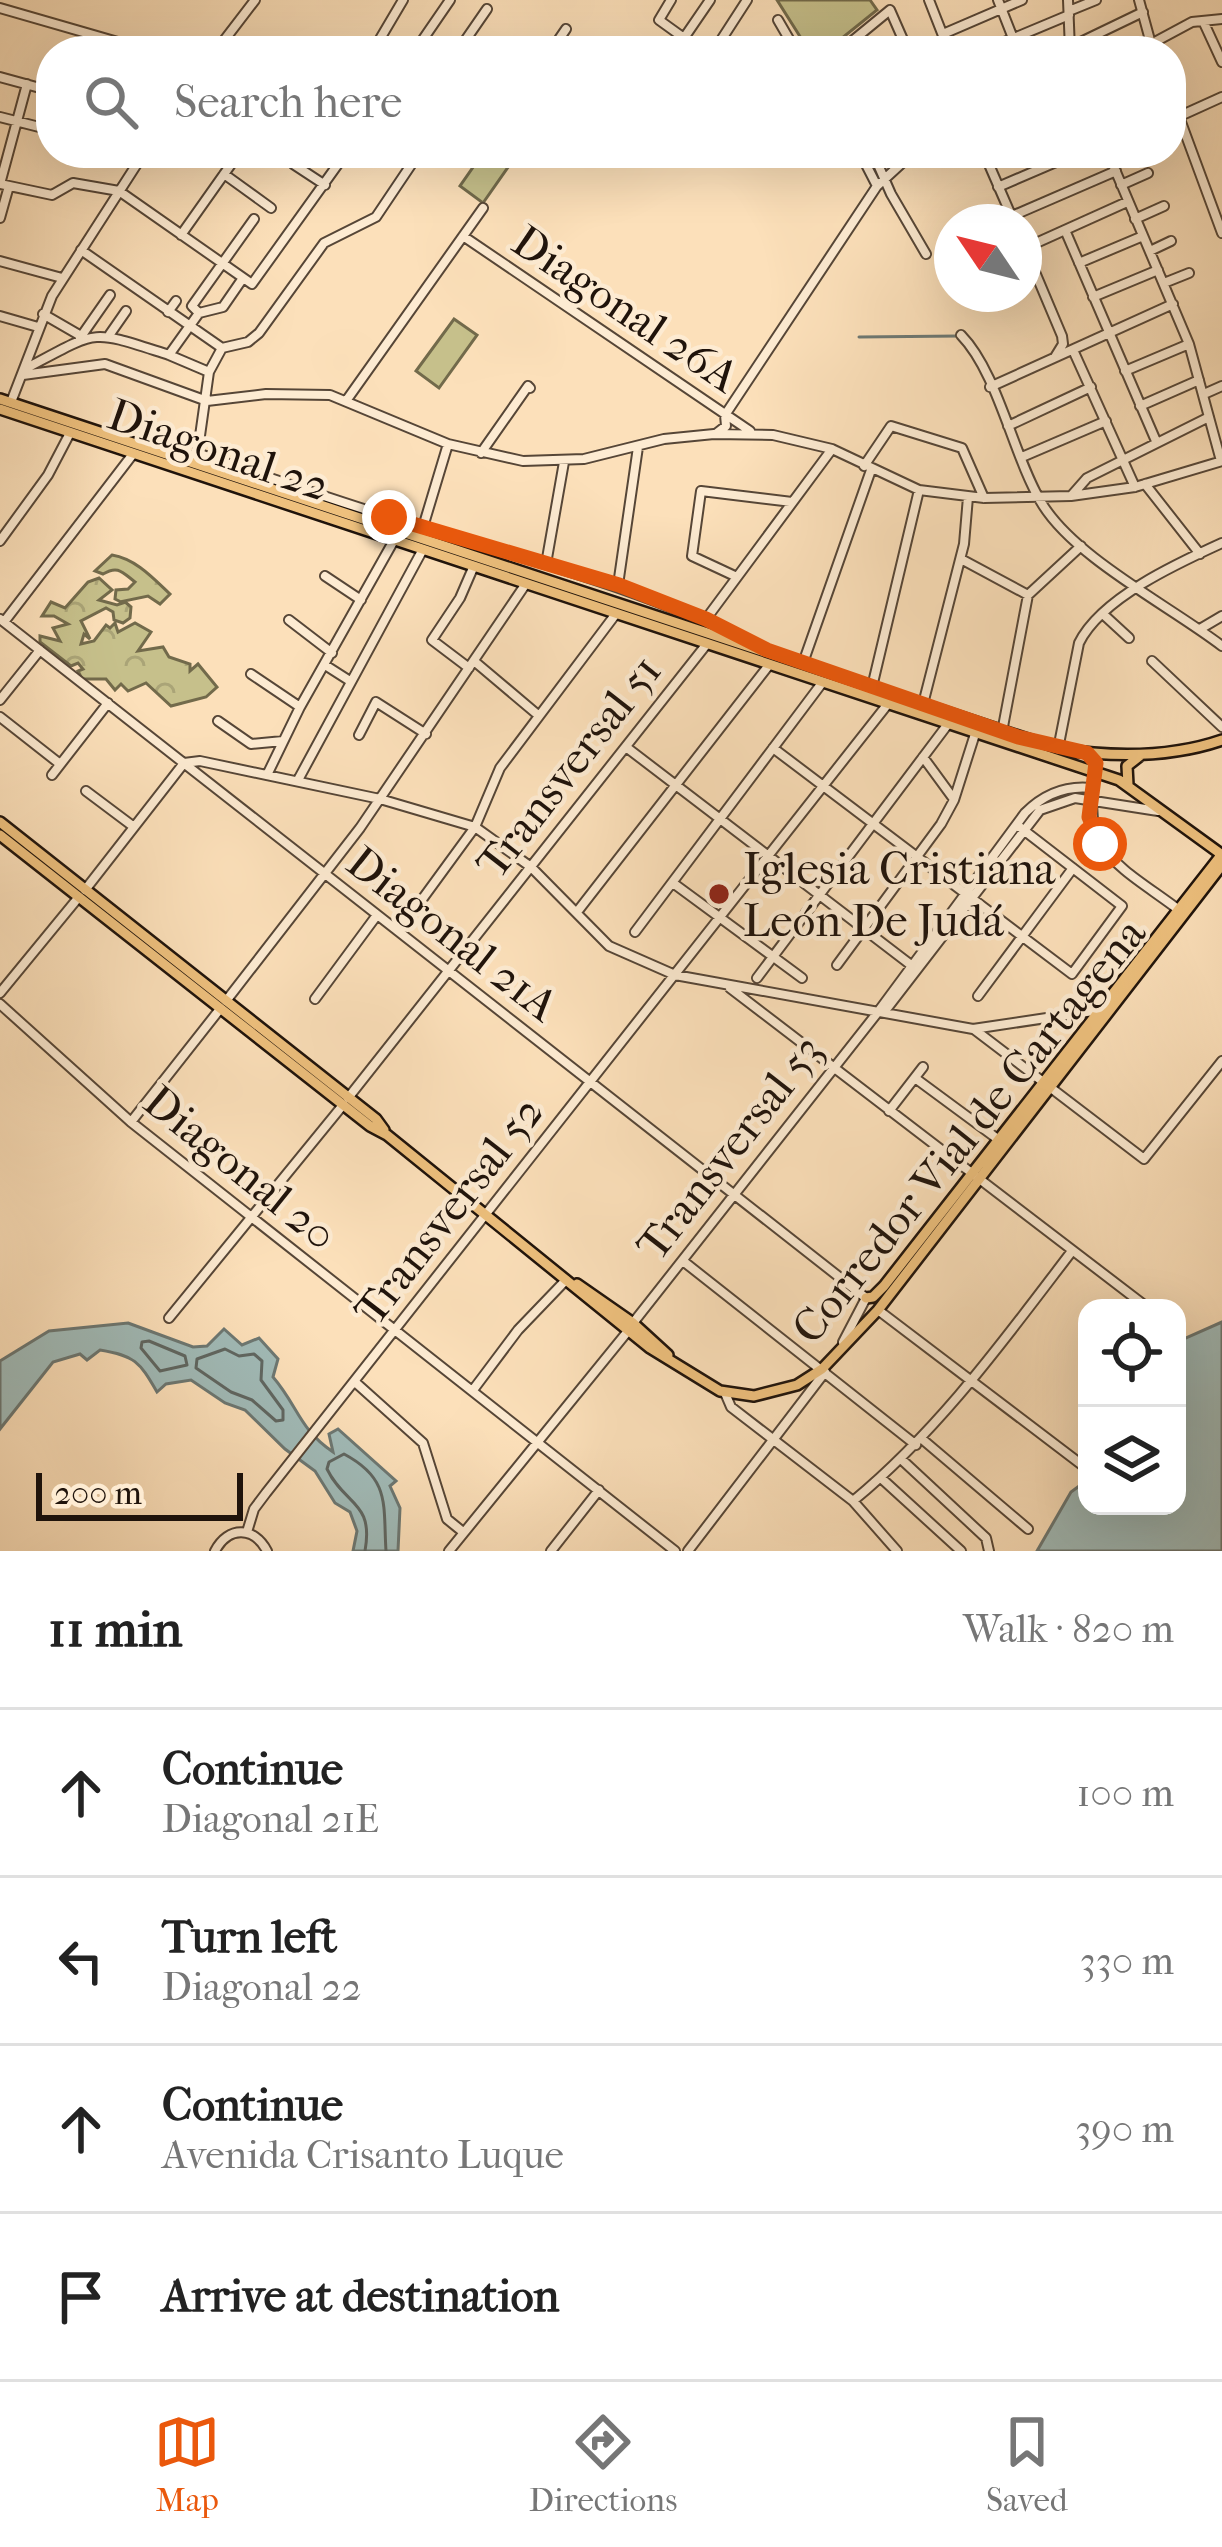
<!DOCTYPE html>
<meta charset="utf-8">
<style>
body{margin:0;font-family:"IM FELL French Canon",serif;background:#f6f6f6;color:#222}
.controls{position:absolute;right:36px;bottom:36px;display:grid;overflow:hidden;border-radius:24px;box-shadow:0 12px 48px #0002}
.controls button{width:108px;height:108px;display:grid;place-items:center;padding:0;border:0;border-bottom:3px solid #e0e0e0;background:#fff;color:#222;font:60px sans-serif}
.compass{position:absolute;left:934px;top:204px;width:108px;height:108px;border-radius:50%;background:#fff;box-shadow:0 12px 48px #0002;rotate:305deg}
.scale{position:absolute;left:36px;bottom:30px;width:207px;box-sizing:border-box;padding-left:12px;border:6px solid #1f130b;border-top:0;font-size:33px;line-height:42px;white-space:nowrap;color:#1f130b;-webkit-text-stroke:9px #fdebd2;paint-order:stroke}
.stop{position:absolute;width:36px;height:36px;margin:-27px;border:9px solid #ea580c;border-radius:50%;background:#fff}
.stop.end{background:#ea580c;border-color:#fff;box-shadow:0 3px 12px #0008}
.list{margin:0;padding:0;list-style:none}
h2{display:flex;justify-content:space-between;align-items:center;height:156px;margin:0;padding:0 48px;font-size:51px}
h2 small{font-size:39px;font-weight:400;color:#767676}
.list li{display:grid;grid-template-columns:78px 1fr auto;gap:36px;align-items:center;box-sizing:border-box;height:168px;padding:0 48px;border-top:3px solid #e0e0e0}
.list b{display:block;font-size:45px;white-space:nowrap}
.list p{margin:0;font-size:39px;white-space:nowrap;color:#767676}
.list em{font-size:39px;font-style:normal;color:#767676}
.icon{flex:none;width:66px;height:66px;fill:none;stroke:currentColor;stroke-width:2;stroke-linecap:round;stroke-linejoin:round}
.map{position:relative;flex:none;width:1222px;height:1551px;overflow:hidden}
.search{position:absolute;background:#fff;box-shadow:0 12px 48px #0002;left:36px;right:36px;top:36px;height:132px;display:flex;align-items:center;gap:30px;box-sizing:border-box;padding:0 42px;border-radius:48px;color:#767676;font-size:45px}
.sheet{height:828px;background:#fff}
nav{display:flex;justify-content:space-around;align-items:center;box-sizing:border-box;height:168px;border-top:3px solid #e0e0e0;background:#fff;font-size:33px;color:#767676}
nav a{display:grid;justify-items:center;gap:6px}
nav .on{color:#ea580c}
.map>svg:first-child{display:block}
.forest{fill:url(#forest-crowns);stroke:#726a4b;stroke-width:3}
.park{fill:#c6c08b;stroke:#726a4b;stroke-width:3}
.water{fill:#a1bbb8;stroke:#6d7873;stroke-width:3}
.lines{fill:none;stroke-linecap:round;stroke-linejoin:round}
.shore{stroke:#606762;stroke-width:3}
.stream{stroke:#6d7873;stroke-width:3}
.minor-casing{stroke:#564637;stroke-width:12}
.major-casing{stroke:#1f130b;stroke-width:14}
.minor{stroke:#fdebd2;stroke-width:8}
.major{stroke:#eec07d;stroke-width:9}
.route{stroke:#ea580c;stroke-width:15}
.poi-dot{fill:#8f2418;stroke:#fdebd2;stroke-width:4.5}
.labels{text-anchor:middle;stroke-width:9;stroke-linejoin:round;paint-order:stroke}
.street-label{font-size:45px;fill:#1f130b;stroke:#fdebd2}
.poi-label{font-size:45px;fill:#1f130b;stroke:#fdebd2;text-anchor:start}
</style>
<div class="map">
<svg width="1222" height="1551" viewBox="0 0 1222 1551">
<defs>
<pattern id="forest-crowns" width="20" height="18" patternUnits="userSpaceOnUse" patternTransform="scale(3)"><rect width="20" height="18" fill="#c6c08b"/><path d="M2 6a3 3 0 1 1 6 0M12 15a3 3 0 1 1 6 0" fill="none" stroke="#aaa477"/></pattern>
</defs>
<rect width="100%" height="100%" fill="#fce0ba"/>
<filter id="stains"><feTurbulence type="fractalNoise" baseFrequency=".00167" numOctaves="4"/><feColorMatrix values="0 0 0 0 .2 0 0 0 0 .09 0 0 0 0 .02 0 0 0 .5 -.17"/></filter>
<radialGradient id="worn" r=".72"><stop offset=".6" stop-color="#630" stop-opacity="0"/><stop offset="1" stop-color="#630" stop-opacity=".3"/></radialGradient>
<!-- forest -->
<path class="forest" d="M 112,555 C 136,559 153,578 170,594 L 160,604 L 148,596 L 124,601 L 131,607 L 130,618 L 123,623 L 114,620 L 113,612 L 106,608 L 81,621 L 90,639 L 84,634 L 81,644 L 94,641 L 106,625 L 110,628 L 115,623 L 118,632 L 135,623 L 151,632 L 138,651 L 163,647 L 169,657 L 190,664 L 190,671 L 198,664 L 217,687 L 206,697 L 171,706 L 146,683 L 128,691 L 121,684 L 115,690 L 106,679 L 82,679 L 78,671 L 83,669 L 78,663 L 71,666 L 40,642 L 40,636 L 60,641 L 53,628 L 68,624 L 54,616 L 42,616 L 51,602 L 65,608 L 88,582 L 99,578 L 112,590 L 99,600 L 117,605 L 123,603 L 115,599 L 116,590 L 128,589 L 135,582 C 122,572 118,565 103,574 L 95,571 Z"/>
<!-- park -->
<path class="park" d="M 777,0 L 870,0 L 877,10 L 826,51 L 805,51 L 806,46 Z
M 483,153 L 518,153 L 483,203 L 460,186 Z
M 454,319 L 477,335 L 439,388 L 416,371 Z"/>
<!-- water -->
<path class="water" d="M 1222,1322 L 1222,1551 L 1037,1551 L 1071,1492 L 1082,1484 L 1087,1488 L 1087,1506 L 1177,1506 L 1177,1342 Z
M 128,1323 L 193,1347 L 207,1346 L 224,1329 L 242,1345 L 259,1338 L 278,1359 L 273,1377 C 298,1406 299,1429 333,1452 L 329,1434 L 338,1429 L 396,1481 L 390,1486 L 400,1508 L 398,1551 L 353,1551 L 357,1531 L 350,1512 L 335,1503 L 315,1471 L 285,1449 L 245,1410 L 225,1403 L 191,1380 L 166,1384 L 157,1392 C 139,1361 135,1356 100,1350 L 87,1360 L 80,1354 L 53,1362 L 0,1429 L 0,1361 L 49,1331 Z"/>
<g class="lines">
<!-- shore -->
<path class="shore" d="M 149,1341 L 185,1356 L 187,1365 L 160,1371 L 141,1348 L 142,1342 Z
M 225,1349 L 239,1356 L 254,1354 L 262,1361 L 261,1380 L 283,1410 L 283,1420 L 276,1421 L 252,1400 L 231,1392 L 196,1368 L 197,1359 Z
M 365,1551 C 374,1501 345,1506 327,1469 L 329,1462 L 344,1454 C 391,1479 383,1505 386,1551"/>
<!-- stream -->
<path class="stream" d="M 859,337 L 959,336"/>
<!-- minor casing -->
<g class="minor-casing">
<path id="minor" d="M 671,0 L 659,20 L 702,51
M 929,0 L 949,51
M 998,0 L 1018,51
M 1068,0 L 1070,50
M 1139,0 L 1153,51
M 0,8 L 149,51
M 1069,11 L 1096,0
M 778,20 L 796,51
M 1204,23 L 1222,62
M 943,34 L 1022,0
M 684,38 L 710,0
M 216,51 L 255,0
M 365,51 L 377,44 L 403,0
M 415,51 L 450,0
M 458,51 L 487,9
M 551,51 L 566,29
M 714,51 L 747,0
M 840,51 L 890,10 L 908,51
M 983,51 L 1069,15
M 1062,51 L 1143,12
M 1138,51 L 1192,22 L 1222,19
M 0,77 L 51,91
M 1171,95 L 1222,233
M 1180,116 L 1222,97
M 0,117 L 51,130
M 300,153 L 293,164 L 325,185
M 860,153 L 877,186
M 873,153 L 891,194 L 926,254
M 984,153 L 1014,222
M 1108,153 L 1189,344 L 1221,461
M 224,174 L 271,208
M 0,184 L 52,195 L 73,183 L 119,191 L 252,284 L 346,153
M 0,184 L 27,84
M 1121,185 L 1148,173
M 998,187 L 1077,153
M 1012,216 L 1116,171
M 0,218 L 9,186
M 1135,219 L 1164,206
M 1065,230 L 1156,441
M 181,235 L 239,153
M 463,236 L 750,431
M 1024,246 L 1062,336 L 1063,344 L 1055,357
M 1025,248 L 1127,202
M 81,250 L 222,348 L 248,342 L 259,333 L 324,243 L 376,217 L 419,153
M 1150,251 L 1171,241
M 0,261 L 62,278
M 1079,263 L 1143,236
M 1164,283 L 1189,273
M 1093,297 L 1158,270
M 168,312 L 176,301
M 199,313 L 223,307 L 243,278
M 43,314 L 81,336
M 0,316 L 38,327
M 110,334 L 126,311
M 961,335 C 998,373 1013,455 1041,502 C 1073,557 1170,606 1222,646
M 80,338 L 110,295
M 1073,350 L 1135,487
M 169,355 L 209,372
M 25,369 C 101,329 88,329 169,355 L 199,313 L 192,306 L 254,219
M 1125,371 L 1189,344
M 23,375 L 105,364 L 207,401 L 266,394 L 330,395 L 448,444 L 523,461 L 584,459 L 664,439 L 714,434 L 773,435 L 832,449 L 919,490 L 984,498 L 1071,496 L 1135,487 L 1222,461
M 990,387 L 1173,304
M 1204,394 L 1222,386
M 346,401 L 483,208
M 11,402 L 52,296 L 144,153
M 1140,406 L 1199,380
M 1008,426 L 1091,387
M 717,433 L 726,426 L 725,415 L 877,186 L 902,163 L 926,153
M 197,453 C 261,475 325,497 389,517 C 515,556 642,587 760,647
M 481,453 L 528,386 L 530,388
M 197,457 L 209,372 L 222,348
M 1022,457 L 1106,421
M 864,466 L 891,426 L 962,448 L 984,498
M 1145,484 L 1200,554
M 1072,495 L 1087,478 L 1209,417
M 423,527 L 448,444
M 0,541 L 48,475 L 70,433
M 961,559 L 1028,595
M 546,564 L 564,462
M 325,576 L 361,600
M 737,577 L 692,556 L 701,491 L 792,502
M 618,585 L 638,447
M 1104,615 L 1129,638
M 0,619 L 866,1298 L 843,1342
M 706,619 L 832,449
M 289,620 L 332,653
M 4,622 L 133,454
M 1200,629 L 1222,616
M 474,661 L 538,715
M 1152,661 L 1222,727
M 803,663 L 871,470
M 325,665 L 350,681
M 469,668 L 432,640 L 460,598 L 473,568
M 251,674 L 300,707
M 872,687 L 919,490
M 0,700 L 40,650
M 923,704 L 964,544 L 968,497
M 0,717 L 60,764
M 218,721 L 251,744 L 283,741
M 1002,732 L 1028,595 L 1081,546
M 359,735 L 376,702 L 426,734
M 626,747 L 911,965
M 773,748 L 1072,974 L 1122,906 L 1017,825
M 1058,749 L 1079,643 C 1101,598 1178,563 1222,543
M 923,757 L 953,798
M 1096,773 C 1078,852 1122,867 1179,910
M 52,775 L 108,703
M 267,775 L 300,707 L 393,542
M 298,780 L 422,551
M 86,791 L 134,827
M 673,883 L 802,978
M 85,890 L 184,763 L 200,761 L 380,799 L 475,827 L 531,867 L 609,946 L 675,975 L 973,1029 L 1100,1010
M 577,912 L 769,665
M 399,931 L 475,827 L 500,768 L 615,615
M 635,932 L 822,683
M 837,965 L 941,824 L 954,800 L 975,734
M 757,978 L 948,724
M 730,988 L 1148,1308
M 0,993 L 78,898
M 978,996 L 1073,868
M 315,999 L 377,915
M 226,1001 L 360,828 L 525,585
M 0,1004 L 131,1122 L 675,1551
M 879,1012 L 888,1007 L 1040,810 L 1075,798 L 1158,811
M 975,1030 L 1144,1159 L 1222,1061
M 915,1078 L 999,1140
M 348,1098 L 706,645
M 889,1111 L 923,1067
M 131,1122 L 220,1009
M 683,1261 L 916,1445
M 878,1310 L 1086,1468
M 169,1318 L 343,1105
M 633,1323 L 878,1012 L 1025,813 C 1044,794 1065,785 1092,788
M 355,1382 L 423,1443 L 447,1519 L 463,1532
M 473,1390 L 518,1330 L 566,1280
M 725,1393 L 731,1407 L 853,1501 L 897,1551
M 922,1439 L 1028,1529
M 901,1459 L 986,1538 L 989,1551
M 881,1478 L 961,1551
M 853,1501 C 940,1429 1004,1340 1072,1251
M 247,1532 L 254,1509 L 266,1493 L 887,705
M 215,1551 C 228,1526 254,1526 267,1551
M 449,1551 L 628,1331
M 551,1551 L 599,1490
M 688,1551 L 825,1372"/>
</g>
<!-- major casing -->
<g class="major-casing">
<path id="major" d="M 0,399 L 1058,749 C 1111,757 1170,758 1222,740
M 0,409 L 1119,780 L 1221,854
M 1128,785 L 1127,766 L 1141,755
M 0,822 L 376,1119 L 384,1130
M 0,835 L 370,1126 L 387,1135 L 650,1348 L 720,1391 L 754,1396 L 797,1385 L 822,1369 L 878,1310 L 1222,865
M 577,1284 L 633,1323 L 668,1355
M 866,1298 L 873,1297 L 884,1286 L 1222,854"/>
</g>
<!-- minor -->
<use href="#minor" class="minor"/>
<!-- major -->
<use href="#major" class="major"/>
</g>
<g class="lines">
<!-- route -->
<path class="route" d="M 389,517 L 619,585 L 706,619 L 767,650 L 1018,737 L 1087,753 L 1096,763 L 1089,817 L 1100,844"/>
</g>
<!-- markers -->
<circle class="poi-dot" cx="719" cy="894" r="12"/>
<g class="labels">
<!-- street labels -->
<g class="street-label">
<text transform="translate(626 308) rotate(34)" y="16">Diagonal 26A</text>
<text transform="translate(219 449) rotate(19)" y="16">Diagonal 22</text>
<text transform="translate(568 766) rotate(-52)" y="16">Transversal 51</text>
<text transform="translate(453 933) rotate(38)" y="16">Diagonal 21A</text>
<text transform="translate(968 1130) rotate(-51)" y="16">Corredor Vial de Cartagena</text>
<text transform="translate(729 1147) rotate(-52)" y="16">Transversal 53</text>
<text transform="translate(241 1167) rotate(39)" y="16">Diagonal 20</text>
<text transform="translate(448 1210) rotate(-52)" y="16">Transversal 52</text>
</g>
<!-- poi labels -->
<g class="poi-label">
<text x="743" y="884">Iglesia Cristiana<tspan x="743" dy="52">León De Judá</tspan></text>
</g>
</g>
<rect width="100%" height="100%" filter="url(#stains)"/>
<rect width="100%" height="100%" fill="url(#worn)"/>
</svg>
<div class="controls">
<button><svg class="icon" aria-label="locate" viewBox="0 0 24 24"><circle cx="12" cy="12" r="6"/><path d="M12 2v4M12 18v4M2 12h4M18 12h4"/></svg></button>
<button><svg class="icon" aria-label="layers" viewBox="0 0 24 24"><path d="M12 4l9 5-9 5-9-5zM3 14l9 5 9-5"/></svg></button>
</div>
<svg class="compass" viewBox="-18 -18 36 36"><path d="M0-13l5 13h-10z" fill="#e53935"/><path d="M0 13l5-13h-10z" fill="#767676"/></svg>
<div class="scale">200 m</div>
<div class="stop" style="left:1100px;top:844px"></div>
<div class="stop end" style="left:389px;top:517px"></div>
<div class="search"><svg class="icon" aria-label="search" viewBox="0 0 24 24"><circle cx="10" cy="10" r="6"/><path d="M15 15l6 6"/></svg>Search here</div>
</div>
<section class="sheet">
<h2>11 min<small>Walk · 820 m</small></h2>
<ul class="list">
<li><svg class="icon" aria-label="ahead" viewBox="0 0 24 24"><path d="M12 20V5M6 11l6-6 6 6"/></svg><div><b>Continue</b><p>Diagonal 21E</p></div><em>100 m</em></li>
<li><svg class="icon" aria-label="left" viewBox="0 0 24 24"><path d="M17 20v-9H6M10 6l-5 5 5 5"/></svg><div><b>Turn left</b><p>Diagonal 22</p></div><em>330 m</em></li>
<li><svg class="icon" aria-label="ahead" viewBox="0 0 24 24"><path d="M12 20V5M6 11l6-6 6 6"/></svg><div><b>Continue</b><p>Avenida Crisanto Luque</p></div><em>390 m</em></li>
<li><svg class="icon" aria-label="arrive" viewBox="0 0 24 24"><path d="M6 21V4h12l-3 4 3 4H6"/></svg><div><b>Arrive at destination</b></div></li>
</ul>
</section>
<nav>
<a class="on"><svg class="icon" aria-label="map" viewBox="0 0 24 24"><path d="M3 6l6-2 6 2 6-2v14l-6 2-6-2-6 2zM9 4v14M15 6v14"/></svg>Map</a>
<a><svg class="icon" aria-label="directions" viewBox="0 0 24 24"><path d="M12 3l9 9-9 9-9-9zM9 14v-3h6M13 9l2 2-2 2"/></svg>Directions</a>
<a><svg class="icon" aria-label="saved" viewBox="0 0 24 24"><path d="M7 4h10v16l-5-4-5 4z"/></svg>Saved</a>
</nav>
